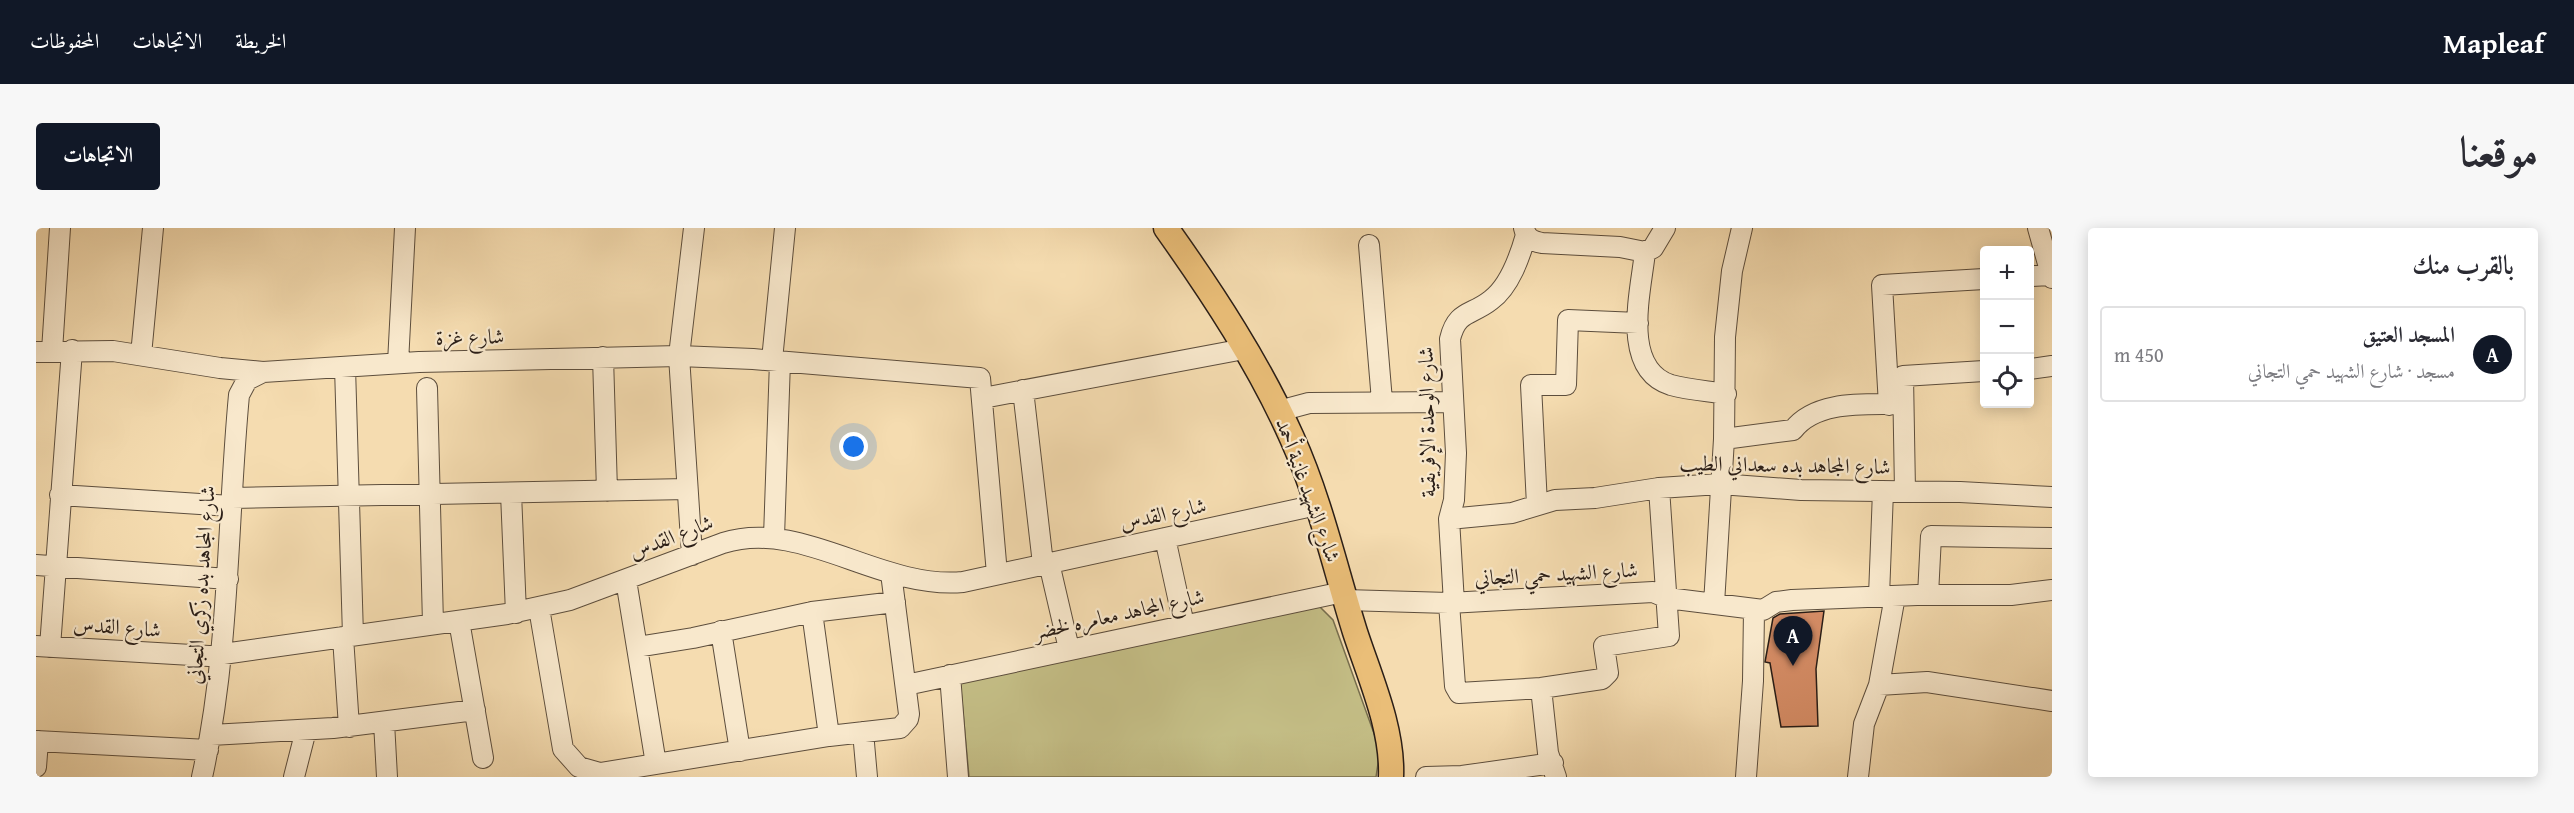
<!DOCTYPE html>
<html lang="ar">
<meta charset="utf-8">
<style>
body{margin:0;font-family:"Gentium Book Plus",Amiri,serif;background:#f7f7f7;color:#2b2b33;direction:rtl}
.controls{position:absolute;right:18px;top:18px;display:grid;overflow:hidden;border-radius:6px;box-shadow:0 3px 15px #0003}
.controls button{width:54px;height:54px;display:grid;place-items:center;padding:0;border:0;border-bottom:2px solid #e1e1e2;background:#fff;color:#2b2b33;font:30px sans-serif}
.you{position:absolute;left:818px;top:219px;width:21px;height:21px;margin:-15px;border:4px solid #fff;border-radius:50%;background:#1a73e8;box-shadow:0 0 0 9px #1a73e833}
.badge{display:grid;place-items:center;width:39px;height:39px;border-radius:50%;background:#111827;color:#fff;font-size:20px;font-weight:700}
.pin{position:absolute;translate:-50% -50px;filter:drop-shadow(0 2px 3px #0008)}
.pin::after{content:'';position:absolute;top:32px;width:21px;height:18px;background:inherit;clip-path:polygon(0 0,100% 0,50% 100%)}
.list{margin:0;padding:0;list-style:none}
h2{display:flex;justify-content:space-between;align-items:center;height:78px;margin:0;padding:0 24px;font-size:26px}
h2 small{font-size:20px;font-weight:400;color:#7c7c81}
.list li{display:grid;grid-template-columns:39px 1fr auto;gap:18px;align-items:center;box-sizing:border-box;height:96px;margin:0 12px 12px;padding:0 12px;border:2px solid #e1e1e2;border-radius:6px}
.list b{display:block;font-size:22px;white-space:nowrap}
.list p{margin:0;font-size:20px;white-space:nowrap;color:#7c7c81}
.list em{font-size:20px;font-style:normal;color:#7c7c81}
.icon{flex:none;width:33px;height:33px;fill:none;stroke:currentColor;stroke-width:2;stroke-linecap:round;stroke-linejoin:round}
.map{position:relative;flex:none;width:2016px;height:549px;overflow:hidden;direction:ltr;border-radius:6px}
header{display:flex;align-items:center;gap:36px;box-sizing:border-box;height:84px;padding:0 30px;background:#111827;color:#fff}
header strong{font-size:28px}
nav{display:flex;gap:33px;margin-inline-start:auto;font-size:21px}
.intro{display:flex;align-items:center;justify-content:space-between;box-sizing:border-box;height:144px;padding:0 36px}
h1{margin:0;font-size:42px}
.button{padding:15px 27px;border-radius:6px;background:#111827;color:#fff;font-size:21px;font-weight:700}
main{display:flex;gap:36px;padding:0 36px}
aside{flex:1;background:#fff;border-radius:6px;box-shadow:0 3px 15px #0003}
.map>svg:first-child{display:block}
.green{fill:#c4be86;stroke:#776e4e;stroke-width:1.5}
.building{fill:#d38b64;stroke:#2a1e17;stroke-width:1.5}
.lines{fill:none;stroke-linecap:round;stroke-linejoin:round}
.minor-casing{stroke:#5d4e3d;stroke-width:22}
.major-casing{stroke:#2a1e17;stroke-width:27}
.minor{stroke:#f8e8cc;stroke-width:20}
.major{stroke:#eabe78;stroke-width:24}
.labels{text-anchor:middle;stroke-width:4.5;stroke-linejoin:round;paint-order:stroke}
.street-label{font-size:21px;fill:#2a1e17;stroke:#f8e8cc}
</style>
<header>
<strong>Mapleaf</strong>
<nav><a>الخريطة</a><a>الاتجاهات</a><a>المحفوظات</a></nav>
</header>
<div class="intro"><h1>موقعنا</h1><a class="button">الاتجاهات</a></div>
<main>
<aside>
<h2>بالقرب منك<small></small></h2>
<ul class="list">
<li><span class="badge">A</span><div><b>المسجد العتيق</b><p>مسجد · شارع الشهيد حمي التجاني</p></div><em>450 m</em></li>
</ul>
</aside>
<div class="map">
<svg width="2016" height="549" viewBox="0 0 2016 549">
<rect width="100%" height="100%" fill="#f5dcb0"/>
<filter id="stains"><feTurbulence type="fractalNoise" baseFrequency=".00333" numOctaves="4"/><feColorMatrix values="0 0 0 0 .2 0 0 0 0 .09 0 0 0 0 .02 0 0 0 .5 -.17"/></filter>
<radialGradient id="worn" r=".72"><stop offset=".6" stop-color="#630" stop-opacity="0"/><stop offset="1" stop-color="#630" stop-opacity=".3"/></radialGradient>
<!-- green -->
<path class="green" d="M 1282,377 L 1297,392 L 1344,522 L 1340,549 L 933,549 L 924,452 Z"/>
<!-- building -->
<path class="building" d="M 1788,383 L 1780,441 L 1782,498 L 1745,499 L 1734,435 L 1729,434 L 1737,390 L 1744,386 Z"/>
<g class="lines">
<!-- minor casing -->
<g class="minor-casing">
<path id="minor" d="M 1488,0 C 1490,10 1496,13 1506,15 L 1584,19 L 1609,24
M 1629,0 L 1617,20 L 1609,24 C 1605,63 1584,141 1635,157 C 1653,162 1672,163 1690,166
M 2002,0 L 2016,50
M 1333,17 L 1346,173
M 1994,48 L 2015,47
M 16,123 L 24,0
M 0,124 L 77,123 L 184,140 L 227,144
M 105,127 L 117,0
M 567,129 L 571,263
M 736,132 L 749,0
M 362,135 L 369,0
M 309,139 L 317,408
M 1994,141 L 2016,138
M 391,160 L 397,396
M 987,162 L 1007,336
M 947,170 L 1208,121
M 1853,177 L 1846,57 L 1948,51
M 1243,183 L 1273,175 L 1417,174
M 1688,211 L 1757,202 C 1781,171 1832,177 1866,176
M 1869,263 L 1867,148 L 1948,143
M 475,265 L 480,385
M 24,267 L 195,278
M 196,270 L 651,261
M 1501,277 L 1495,157 L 1530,157 L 1532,92 L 1602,95
M 1413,291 L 1476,285 L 1519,272 L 1559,270 L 1623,260 L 1684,256 L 1765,262 L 1924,264 L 2016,269
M 738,309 L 744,133
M 1129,310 L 1148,397
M 656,327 L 643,128 L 658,0
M 1013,335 L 1033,421
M 0,337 L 192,351
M 590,352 L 620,536
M 1892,367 L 1895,308 L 2016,310
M 1843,368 L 1847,263
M 1309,372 L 1413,375 L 1617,364 L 1631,370 L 1727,382 L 1740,374 L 1756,372 L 1881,367 L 1975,367 L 2016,362
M 1413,375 L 1419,458 L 1423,465 L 1505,460 L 1566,451 L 1572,445 L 1568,418 L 1633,408 L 1623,260
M 1418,375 L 1413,291 L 1418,272 L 1420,225 L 1414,111 C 1421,82 1435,88 1455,72 C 1474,58 1484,28 1490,7
M 1678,376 L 1688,211 L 1689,109 L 1696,43 L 1706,0
M 503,380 L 527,521 L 543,539 L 564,545 L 793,508 L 864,500 L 872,491 L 873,486 L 855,345
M 776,384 L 793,508
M 423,393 L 447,530
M 685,403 L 704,523
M 307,409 L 313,499
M 0,418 L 173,428 L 471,386 L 534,372 L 687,315 C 766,290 844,362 927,354 L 1281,277
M 14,419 L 36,122
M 601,419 L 657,410 L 776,384 L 859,374
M 914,447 L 922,549
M 870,457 L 1307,364
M 1843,457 L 1891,454 L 2016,473
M 1505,460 L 1512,525 L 1520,549
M 348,494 L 351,549
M 827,504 L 831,549
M 175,507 L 297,500 L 439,482
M 0,513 L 172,522
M 0,539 L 2,513
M 166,549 C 194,423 191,294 203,167 L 211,152 L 227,144 L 383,134 L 643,128 L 717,131 L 944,150 L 961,346
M 258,549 L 270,502
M 1390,549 L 1426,548 L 1517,535
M 1710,549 L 1717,453 L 1718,382
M 1822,549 L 1828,496 L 1843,457 L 1859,368"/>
</g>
<!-- major casing -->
<g class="major-casing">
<path id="major" d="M 1130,0 C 1177,66 1223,136 1256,210 C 1284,272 1299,340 1319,404 C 1334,450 1357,500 1355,549"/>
</g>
<!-- minor -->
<use href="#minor" class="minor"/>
<!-- major -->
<use href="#major" class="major"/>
</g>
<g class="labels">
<!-- street labels -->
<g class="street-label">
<text transform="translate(434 109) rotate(-1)" y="7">شارع غزة</text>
<text transform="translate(1391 194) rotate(-91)" y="7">شارع الوحدة الإفريقية</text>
<text transform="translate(1749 237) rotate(1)" y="7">شارع المجاهد بده سعداني الطيب</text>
<text transform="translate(1272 262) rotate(70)" y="7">شارع الشهيد غانية أحمد</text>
<text transform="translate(1127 286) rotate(-12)" y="7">شارع القدس</text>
<text transform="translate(635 309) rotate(-21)" y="7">شارع القدس</text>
<text transform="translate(1520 346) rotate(-3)" y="7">شارع الشهيد حمي التجاني</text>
<text transform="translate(165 357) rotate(-86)" y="7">شارع المجاهد بده زكري التجاني</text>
<text transform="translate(1083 386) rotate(-12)" y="7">شارع المجاهد معامره لخضر</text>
<text transform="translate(81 399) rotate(4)" y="7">شارع القدس</text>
</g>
</g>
<rect width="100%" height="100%" filter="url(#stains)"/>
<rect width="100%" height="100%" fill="url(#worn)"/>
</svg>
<div class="controls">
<button>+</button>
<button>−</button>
<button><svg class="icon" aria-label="locate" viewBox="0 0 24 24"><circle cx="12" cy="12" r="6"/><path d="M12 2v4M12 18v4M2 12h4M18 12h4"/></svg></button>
</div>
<div class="you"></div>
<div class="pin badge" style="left:1757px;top:438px">A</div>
</div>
</main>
